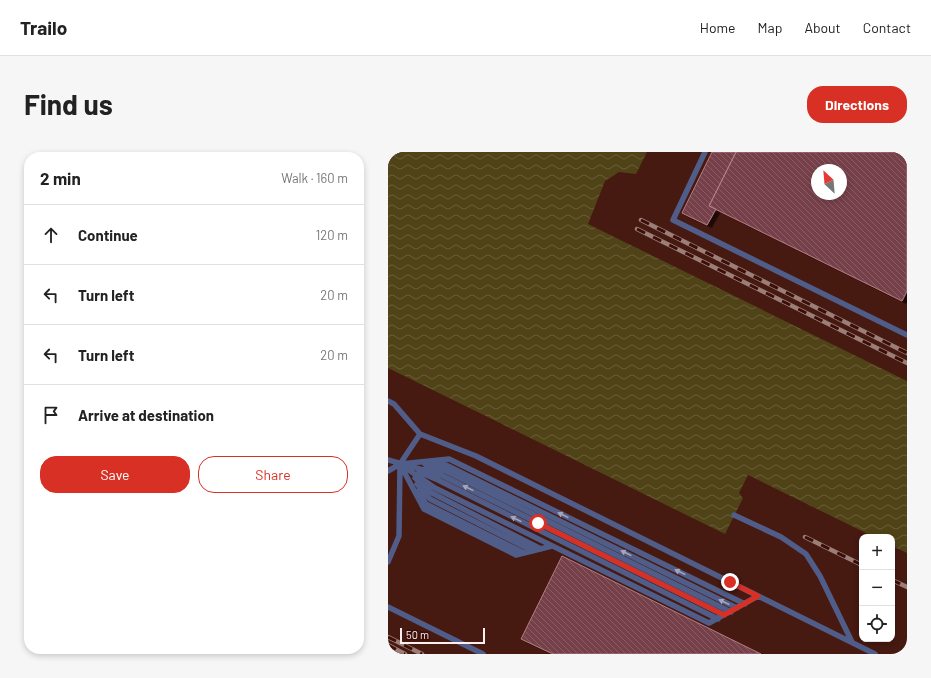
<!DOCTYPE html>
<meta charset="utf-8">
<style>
body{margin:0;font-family:Barlow,sans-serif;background:#f6f6f6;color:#222}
.controls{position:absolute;right:12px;bottom:12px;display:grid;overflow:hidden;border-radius:8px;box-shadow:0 2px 6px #0003}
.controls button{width:36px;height:36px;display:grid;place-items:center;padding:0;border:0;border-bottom:1px solid #e0e0e0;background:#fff;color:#222;font:20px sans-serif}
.compass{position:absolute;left:423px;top:12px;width:36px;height:36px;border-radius:50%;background:#fff;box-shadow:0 2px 6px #0003;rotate:334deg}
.scale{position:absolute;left:12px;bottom:10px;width:85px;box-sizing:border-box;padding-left:4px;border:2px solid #fcefed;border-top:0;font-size:11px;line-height:14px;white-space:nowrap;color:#fcefed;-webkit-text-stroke:3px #3b0e08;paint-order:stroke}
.stop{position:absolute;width:12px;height:12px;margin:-9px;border:3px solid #d93025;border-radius:50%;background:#fff}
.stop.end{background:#d93025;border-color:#fff;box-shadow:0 1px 4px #0008}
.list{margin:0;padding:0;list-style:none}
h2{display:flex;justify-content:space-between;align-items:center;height:52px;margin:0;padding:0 16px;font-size:17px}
h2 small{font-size:13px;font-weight:400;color:#767676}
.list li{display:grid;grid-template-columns:26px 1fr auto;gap:12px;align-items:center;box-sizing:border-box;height:60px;padding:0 16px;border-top:1px solid #e0e0e0}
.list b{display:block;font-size:15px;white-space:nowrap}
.list em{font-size:13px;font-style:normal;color:#767676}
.actions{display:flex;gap:8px;padding:12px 16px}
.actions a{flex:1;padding:9px 0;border:1px solid #d93025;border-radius:16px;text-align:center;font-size:14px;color:#d93025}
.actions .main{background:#d93025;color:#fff}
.icon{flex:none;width:22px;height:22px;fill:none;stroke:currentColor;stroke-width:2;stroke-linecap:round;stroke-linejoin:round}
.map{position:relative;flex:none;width:519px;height:502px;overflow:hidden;border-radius:16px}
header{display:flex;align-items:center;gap:24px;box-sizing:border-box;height:56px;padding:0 20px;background:#fff;border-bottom:1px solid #e0e0e0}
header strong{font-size:19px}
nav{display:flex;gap:22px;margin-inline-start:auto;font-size:14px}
.intro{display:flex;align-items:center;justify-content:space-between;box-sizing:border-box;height:96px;padding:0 24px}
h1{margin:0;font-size:28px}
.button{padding:10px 18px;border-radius:16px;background:#d93025;color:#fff;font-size:14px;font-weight:700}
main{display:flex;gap:24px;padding:0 24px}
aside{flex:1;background:#fff;border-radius:16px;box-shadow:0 2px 6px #0003}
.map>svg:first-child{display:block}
.water{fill:url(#water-waves)}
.building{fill:url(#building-back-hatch);stroke:#b47b82;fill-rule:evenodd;filter:url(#shadow)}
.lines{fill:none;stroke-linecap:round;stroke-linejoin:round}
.lane{stroke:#505d88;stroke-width:5.5}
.rail-casing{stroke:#9c7e78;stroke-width:4.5}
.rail{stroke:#3b0e08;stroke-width:3;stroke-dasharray:9;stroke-linecap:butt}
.oneway{fill:#a6a6ba}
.route{stroke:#d93025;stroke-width:5}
</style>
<header>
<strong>Trailo</strong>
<nav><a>Home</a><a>Map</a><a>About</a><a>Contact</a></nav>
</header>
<div class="intro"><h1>Find us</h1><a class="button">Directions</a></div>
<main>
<aside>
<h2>2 min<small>Walk · 160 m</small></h2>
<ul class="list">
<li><svg class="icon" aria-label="ahead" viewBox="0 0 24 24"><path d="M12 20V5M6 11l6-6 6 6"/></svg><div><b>Continue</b></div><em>120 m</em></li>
<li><svg class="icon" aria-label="left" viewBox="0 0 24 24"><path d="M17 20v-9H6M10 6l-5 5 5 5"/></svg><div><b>Turn left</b></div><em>20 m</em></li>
<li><svg class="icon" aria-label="left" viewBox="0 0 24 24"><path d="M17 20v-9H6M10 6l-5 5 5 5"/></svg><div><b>Turn left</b></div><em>20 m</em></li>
<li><svg class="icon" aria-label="arrive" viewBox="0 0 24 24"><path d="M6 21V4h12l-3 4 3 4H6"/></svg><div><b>Arrive at destination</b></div></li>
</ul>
<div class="actions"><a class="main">Save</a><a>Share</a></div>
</aside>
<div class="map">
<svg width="519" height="502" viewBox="0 0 519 502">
<defs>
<pattern id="water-waves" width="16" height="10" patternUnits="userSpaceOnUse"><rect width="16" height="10" fill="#504317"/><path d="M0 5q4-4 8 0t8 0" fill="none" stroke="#6a5e39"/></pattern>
<pattern id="building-back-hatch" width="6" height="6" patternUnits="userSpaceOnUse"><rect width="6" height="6" fill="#754149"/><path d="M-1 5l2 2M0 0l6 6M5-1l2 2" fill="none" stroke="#8a5d64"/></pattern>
<filter id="shadow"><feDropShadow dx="4.5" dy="2.5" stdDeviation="0" flood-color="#0009"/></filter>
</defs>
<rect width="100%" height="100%" fill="#461911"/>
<!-- water -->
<path class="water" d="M 0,0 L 259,0 L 248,22 L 231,20 L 217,29 L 200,72 L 519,229 L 519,401 L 504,394 L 504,385 L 486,385 L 360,323 L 351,341 L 355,346 L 337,382 L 0,216 Z"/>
<!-- building -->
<path class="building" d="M 324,0 L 348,0 L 321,54 L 328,57 L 319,73 L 294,61 Z
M 348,0 L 519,0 L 519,139 L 514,149 L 321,54 ZM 429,18 L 453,18 L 453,42 L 429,42 Z
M 174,404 L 373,502 L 165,502 L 133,487 Z"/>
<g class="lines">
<!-- lane -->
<path class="lane" d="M 317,0 L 285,68 L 519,183
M 0,249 L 6,252 L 32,282
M 0,308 L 53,323 L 336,463
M 12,312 L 47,336 L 321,471 L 370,444
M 12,312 L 61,307 L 357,452
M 37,312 L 58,313 L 349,456
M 13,314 L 36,357 L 128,403 L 164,394
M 38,316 L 56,318 L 343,460
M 0,319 L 12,312 L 32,282 L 88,304 L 487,502
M 31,320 L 50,328 L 330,467
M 27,326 L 44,341 L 153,397
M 29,332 L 42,347 L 145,399
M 30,339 L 38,352 L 136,401
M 346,363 L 393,385 L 418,402 L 432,424 L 464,490
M 0,410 L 11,384 L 12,312
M 0,455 L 95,502"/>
<!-- rail casing -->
<g class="rail-casing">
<path id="rail" d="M 253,68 L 519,201
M 249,77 L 519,211
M 417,385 L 474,413
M 504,428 L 519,435
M 0,485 L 34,502
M 0,493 L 17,502"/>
</g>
<!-- rail -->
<use href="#rail" class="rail"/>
</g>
<!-- one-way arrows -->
<defs><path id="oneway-solid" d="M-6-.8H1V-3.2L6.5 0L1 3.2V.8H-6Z"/></defs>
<g class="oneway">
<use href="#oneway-solid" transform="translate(80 336) rotate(-154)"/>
<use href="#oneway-solid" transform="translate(175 363) rotate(-154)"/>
<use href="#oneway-solid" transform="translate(128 367) rotate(-154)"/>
<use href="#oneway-solid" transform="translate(238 401) rotate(-154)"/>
<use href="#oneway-solid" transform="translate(292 420) rotate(-154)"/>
<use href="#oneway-solid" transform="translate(336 450) rotate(-154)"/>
</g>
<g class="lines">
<!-- route -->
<path class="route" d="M 150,371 L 336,463 L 370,444 L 342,430"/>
</g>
</svg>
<div class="controls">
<button>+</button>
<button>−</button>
<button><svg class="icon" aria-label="locate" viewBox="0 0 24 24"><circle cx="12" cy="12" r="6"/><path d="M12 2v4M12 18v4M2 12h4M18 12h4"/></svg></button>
</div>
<svg class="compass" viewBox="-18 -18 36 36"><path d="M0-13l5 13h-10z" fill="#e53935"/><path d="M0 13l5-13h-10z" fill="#767676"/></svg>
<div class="scale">50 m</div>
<div class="stop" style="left:150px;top:371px"></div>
<div class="stop end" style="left:342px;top:430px"></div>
</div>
</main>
